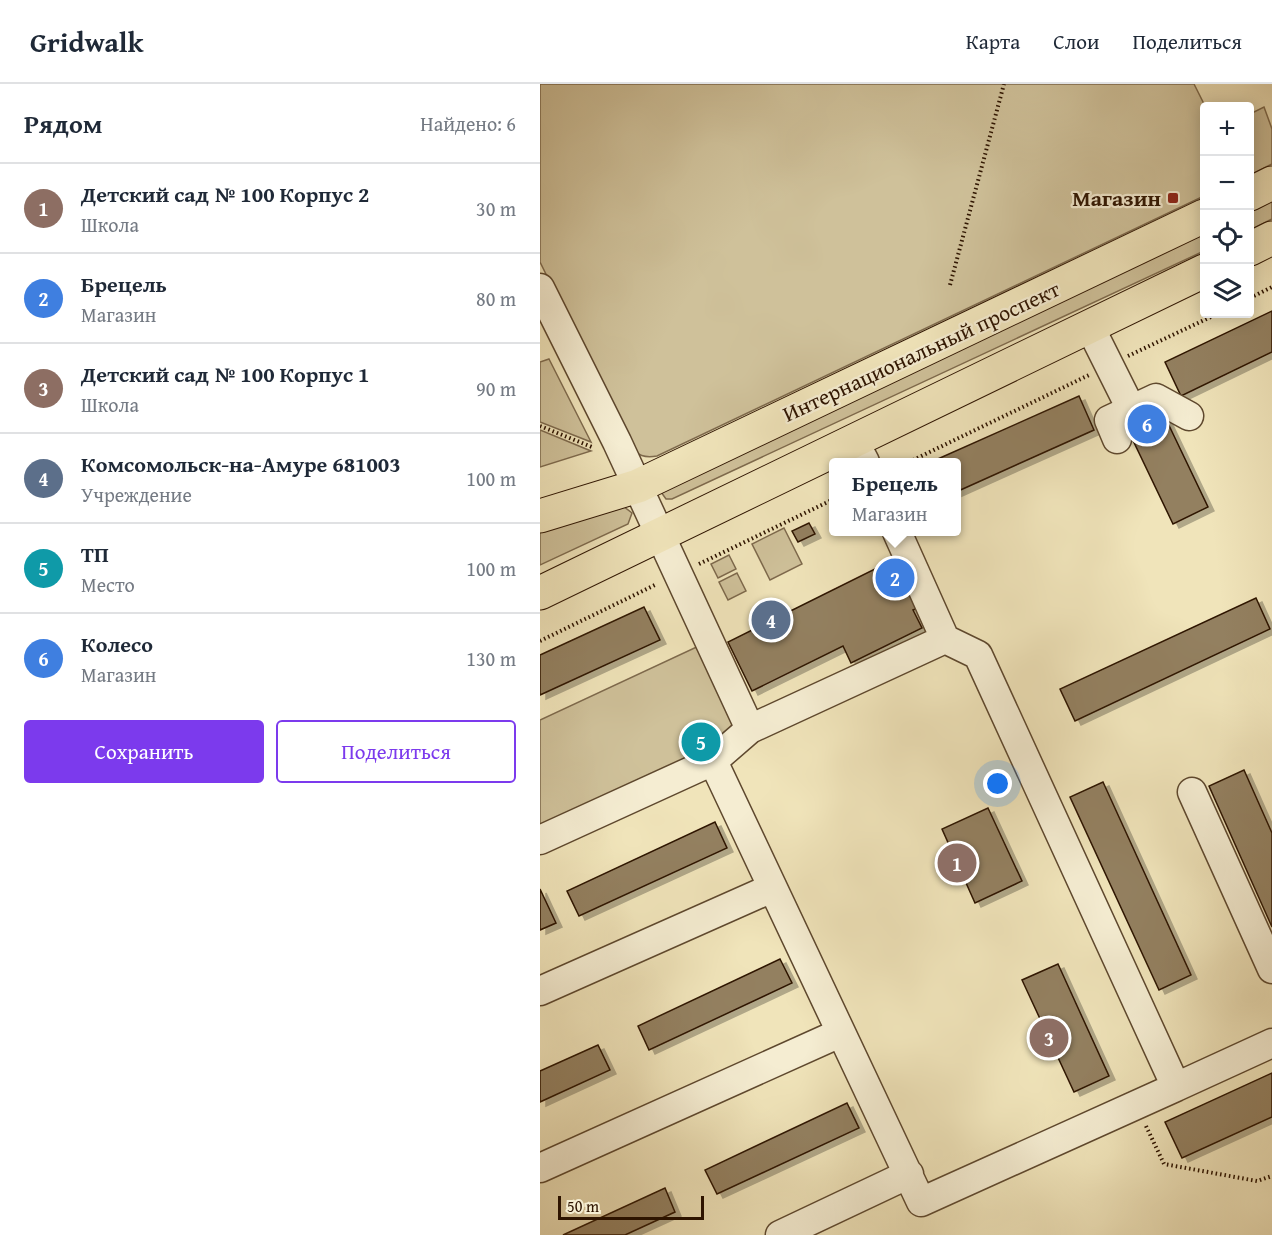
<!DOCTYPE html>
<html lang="ru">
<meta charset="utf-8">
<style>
body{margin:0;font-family:"Gentium Book Plus",serif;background:#f6f6f7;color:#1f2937}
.controls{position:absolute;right:18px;top:18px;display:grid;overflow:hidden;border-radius:6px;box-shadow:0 3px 15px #0003}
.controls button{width:54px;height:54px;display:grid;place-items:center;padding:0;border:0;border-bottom:2px solid #e0e1e3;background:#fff;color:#1f2937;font:30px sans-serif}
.scale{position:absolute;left:18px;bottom:15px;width:146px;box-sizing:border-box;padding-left:6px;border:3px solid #2e1400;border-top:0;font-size:16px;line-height:21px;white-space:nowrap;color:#2e1400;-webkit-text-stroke:4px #f5edd2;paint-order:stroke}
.you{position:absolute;left:458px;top:700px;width:21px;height:21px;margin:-15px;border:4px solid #fff;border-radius:50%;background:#1a73e8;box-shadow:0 0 0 9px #1a73e833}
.badge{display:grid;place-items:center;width:39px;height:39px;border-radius:50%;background:#7c3aed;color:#fff;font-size:20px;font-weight:700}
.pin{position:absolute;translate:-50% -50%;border:3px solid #fff;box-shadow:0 2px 6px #0006}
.popup{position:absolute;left:289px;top:374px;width:132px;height:78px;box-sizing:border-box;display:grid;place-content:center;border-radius:6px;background:#fff;filter:drop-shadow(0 2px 4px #0005);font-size:20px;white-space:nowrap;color:#747a83}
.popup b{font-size:22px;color:#1f2937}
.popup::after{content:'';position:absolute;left:50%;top:100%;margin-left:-12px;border:12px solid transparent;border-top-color:#fff}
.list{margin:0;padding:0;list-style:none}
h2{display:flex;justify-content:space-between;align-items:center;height:78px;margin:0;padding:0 24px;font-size:26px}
h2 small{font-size:20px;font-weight:400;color:#747a83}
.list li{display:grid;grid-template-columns:39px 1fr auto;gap:18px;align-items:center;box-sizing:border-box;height:90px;padding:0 24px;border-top:2px solid #e0e1e3}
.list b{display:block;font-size:22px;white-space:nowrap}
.list p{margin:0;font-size:20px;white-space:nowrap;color:#747a83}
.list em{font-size:20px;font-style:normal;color:#747a83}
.actions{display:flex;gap:12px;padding:18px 24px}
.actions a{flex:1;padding:14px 0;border:2px solid #7c3aed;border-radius:6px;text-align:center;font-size:21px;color:#7c3aed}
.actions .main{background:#7c3aed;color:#fff}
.icon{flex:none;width:33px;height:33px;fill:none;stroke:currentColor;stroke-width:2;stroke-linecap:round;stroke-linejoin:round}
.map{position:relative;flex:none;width:732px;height:1151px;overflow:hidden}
header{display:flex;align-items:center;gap:36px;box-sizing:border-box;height:84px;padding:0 30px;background:#fff;border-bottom:2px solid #e0e1e3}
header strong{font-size:28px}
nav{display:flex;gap:33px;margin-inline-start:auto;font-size:21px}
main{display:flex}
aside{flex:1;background:#fff}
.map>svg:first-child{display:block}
.green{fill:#cfc19a;stroke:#7e6a4d;stroke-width:1.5}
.building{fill:#938061;stroke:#2e1400;stroke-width:1.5;filter:url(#shadow)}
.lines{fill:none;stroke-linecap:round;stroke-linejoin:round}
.minor-casing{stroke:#5e482e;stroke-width:31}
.major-casing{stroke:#2e1400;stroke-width:35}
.path{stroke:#2e1400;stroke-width:4;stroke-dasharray:1.5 3;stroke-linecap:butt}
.minor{stroke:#f5edd2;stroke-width:28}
.major{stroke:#f0e4ba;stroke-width:33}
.poi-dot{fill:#8f2418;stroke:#f5edd2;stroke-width:2}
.labels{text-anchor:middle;stroke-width:4.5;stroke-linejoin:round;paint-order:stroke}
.poi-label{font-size:22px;font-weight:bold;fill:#2e1400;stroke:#f5edd2;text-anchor:end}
.street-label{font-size:22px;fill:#2e1400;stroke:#f5edd2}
</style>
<header>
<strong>Gridwalk</strong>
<nav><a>Карта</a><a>Слои</a><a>Поделиться</a></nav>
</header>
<main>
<aside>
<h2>Рядом<small>Найдено: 6</small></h2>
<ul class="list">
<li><span class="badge" style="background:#8d6e63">1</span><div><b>Детский сад № 100 Корпус 2</b><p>Школа</p></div><em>30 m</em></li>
<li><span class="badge" style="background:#3f7fe0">2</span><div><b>Брецель</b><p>Магазин</p></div><em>80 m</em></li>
<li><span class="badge" style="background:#8d6e63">3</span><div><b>Детский сад № 100 Корпус 1</b><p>Школа</p></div><em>90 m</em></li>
<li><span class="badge" style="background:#5c6f8a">4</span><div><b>Комсомольск-на-Амуре 681003</b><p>Учреждение</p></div><em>100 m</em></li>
<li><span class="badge" style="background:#0f9aa8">5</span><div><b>ТП</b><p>Место</p></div><em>100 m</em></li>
<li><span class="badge" style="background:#3f7fe0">6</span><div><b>Колесо</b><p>Магазин</p></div><em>130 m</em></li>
</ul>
<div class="actions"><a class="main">Сохранить</a><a>Поделиться</a></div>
</aside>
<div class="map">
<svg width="732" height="1151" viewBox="0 0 732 1151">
<defs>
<filter id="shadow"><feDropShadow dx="6" dy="4" stdDeviation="0" flood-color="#0004"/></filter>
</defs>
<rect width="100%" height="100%" fill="#f0e4ba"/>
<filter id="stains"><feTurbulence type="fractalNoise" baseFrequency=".00333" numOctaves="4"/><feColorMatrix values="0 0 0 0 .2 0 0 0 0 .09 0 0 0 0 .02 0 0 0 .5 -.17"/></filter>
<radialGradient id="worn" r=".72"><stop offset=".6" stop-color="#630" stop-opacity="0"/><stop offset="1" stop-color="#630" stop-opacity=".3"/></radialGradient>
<!-- green -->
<path class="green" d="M 0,0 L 654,0 L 665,22 L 664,112 L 117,372 C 105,374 97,372 91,362 L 0,178 Z
M 724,23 L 732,45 L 732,80 L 710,91 L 710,30 Z
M 732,115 L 732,135 L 710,146 L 710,126 Z
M 664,147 L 664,167 L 132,415 L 126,415 L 121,408 Z
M 9,275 L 51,358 L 0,338 L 0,278 Z
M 0,346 L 51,367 L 0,383 Z
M 83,422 L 92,429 L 88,440 L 0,481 L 0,448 Z
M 244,444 L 262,480 L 230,496 L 212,460 Z
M 189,471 L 196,485 L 178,494 L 171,480 Z
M 197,489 L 206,507 L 188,516 L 179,498 Z
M 163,560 L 200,640 L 176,662 L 168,644 L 147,653 L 155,672 L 0,745 L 0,636 Z"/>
<!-- building -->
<path class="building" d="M 732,227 L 732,268 L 641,312 L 625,278 Z
M 539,312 L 554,346 L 416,408 L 416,378 L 391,378 Z
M 624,331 L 668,423 L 633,440 L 589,348 Z
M 269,439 L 275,450 L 258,458 L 252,447 Z
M 347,479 L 364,513 L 371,509 L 378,524 L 373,526 L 382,544 L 311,579 L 303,562 L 212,607 L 188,558 Z
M 716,514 L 730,545 L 535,637 L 520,605 Z
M 104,523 L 120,556 L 0,611 L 0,571 Z
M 168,644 L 176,662 L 155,672 L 146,654 Z
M 704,686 L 732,749 L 732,843 L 669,702 Z
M 563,698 L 651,891 L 619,906 L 530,713 Z
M 448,724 L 482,797 L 435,819 L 402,745 Z
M 175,738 L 187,764 L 39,832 L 27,807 Z
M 0,805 L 16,839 L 0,846 Z
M 240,875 L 252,899 L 109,966 L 98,942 Z
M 518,880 L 569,992 L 534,1008 L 482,896 Z
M 58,961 L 70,986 L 0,1018 L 0,987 Z
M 732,989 L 732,1033 L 642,1074 L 625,1038 Z
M 307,1019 L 319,1044 L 177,1110 L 165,1086 Z
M 125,1104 L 135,1128 L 85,1151 L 23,1151 Z"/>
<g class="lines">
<!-- minor casing -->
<g class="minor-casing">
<path id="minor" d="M 0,204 L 77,358 L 210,645 L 173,677 L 381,1118 L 636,1003 L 438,571 L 405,555 L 357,448
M 550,243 L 591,325
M 577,355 L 569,336 L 616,314 L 649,332
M 314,357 L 325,378
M 210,645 L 405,555
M 652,708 L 732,885
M 0,756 L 173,677
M 0,907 L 232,804
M 636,1003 L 732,959
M 0,1084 L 300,949
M 240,1151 L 369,1090"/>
</g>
<!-- major casing -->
<g class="major-casing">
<path id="major" d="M 710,110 L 732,99
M 710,165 L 732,154
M 0,432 L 98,402 L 664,132
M 0,509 L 664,187"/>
</g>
<!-- path -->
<path class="path" d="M 410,201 L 464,0
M 710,214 L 732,203
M 588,272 L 677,230
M 0,342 L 52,363
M 369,378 L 549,291
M 159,480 L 294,415
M 0,557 L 117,500
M 606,1042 L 624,1080 L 717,1097 L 732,1092"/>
<!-- minor -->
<use href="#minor" class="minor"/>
<!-- major -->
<use href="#major" class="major"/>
</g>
<!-- markers -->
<rect class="poi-dot" x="627" y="108" width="12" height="12" rx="3"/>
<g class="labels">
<!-- poi labels -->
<g class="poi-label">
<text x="621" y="122">Магазин</text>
</g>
<!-- street labels -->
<g class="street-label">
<text transform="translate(381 267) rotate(-25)" y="8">Интернациональный проспект</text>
</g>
</g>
<rect width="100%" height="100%" filter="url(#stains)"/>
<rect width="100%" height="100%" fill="url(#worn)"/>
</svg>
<div class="controls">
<button>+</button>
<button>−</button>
<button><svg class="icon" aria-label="locate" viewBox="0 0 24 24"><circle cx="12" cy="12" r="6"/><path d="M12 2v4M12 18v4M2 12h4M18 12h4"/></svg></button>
<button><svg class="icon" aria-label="layers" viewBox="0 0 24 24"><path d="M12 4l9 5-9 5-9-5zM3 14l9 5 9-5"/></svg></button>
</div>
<div class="scale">50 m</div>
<div class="you"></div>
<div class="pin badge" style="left:417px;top:779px;background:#8d6e63">1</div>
<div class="pin badge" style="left:355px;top:494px;background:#3f7fe0">2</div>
<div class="popup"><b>Брецель</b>Магазин</div>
<div class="pin badge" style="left:509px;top:954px;background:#8d6e63">3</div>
<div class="pin badge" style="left:231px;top:536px;background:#5c6f8a">4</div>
<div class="pin badge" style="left:161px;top:658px;background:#0f9aa8">5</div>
<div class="pin badge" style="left:607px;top:340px;background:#3f7fe0">6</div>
</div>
</main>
